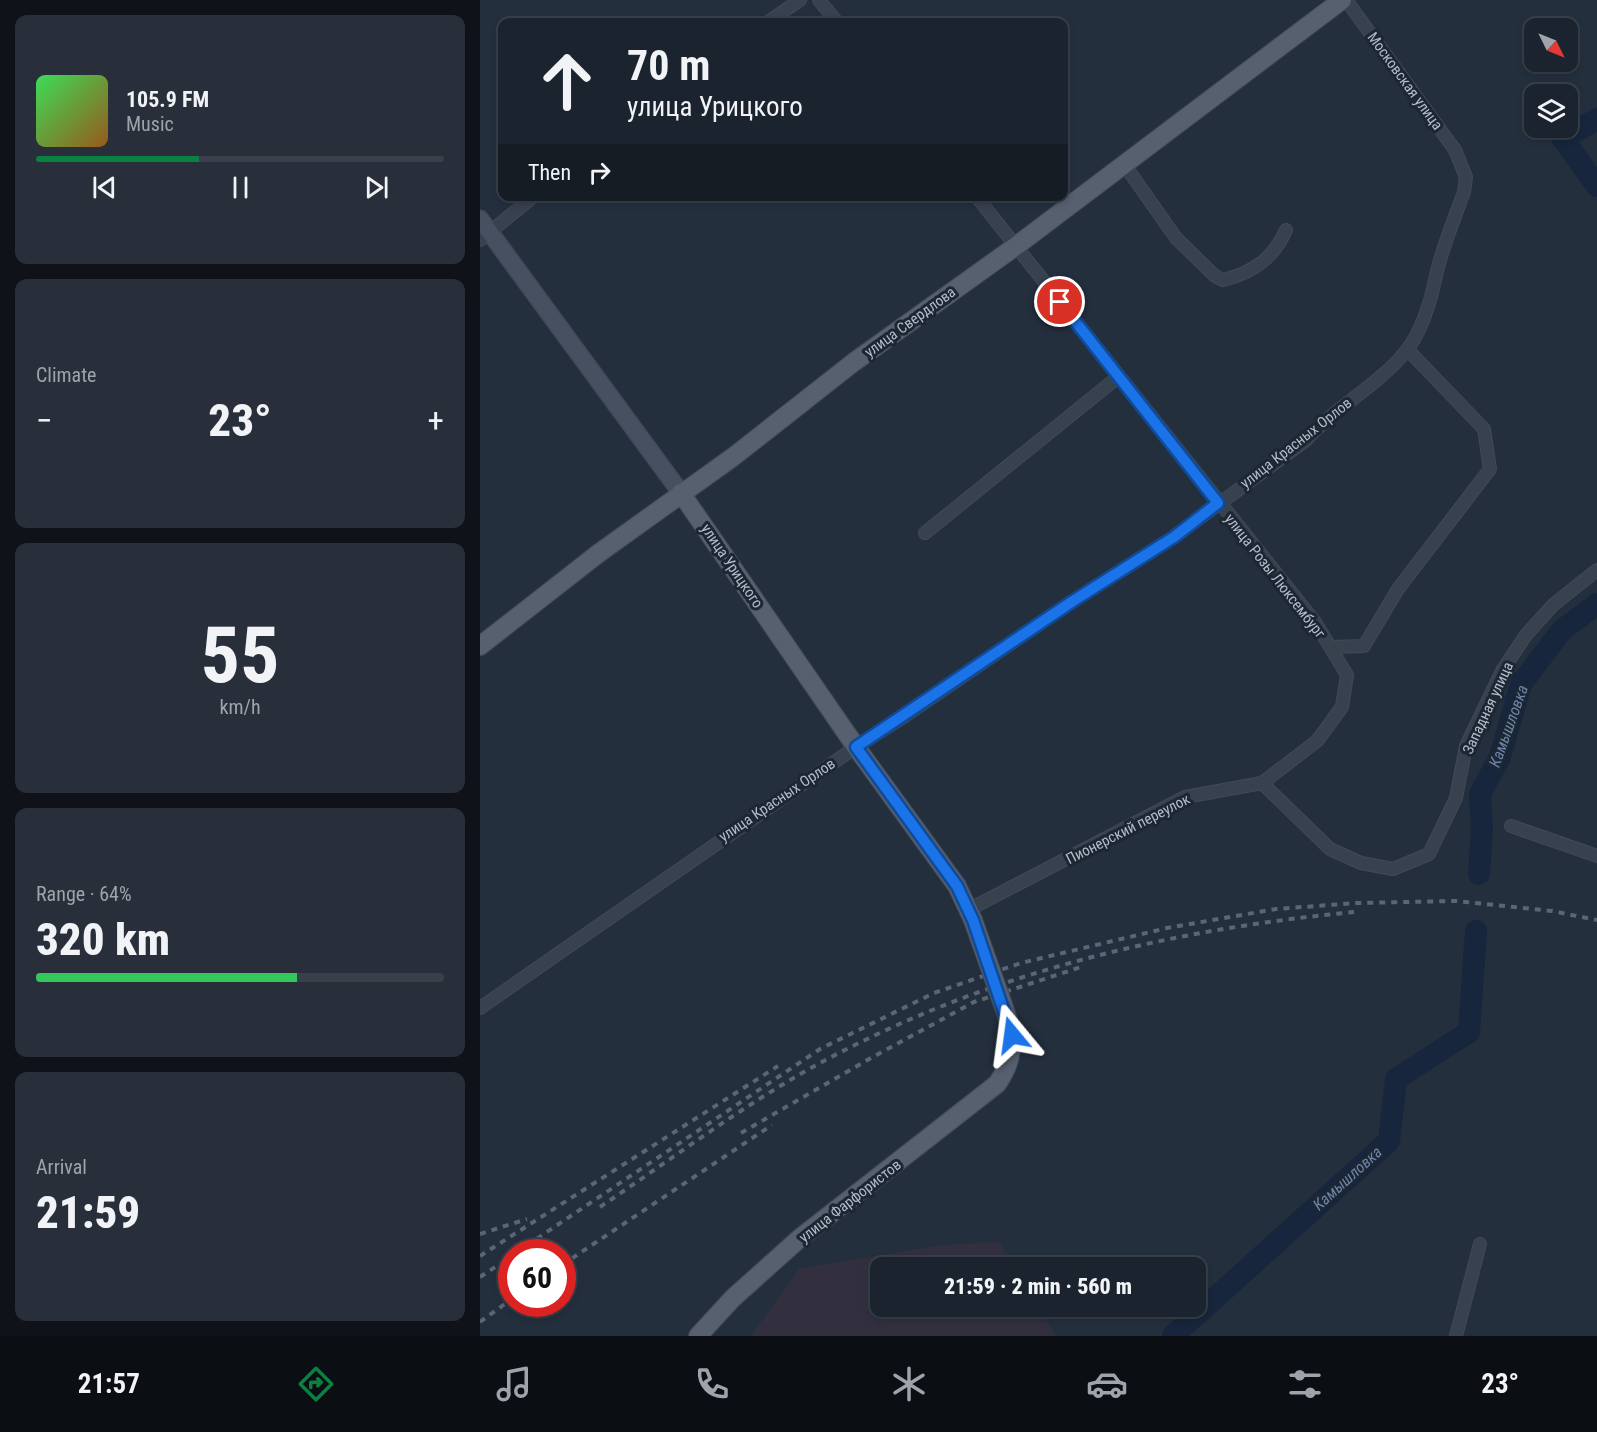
<!DOCTYPE html>
<meta charset="utf-8">
<style>
:root{--surface:#1b232e;--page:#282f3a;--text:#f1f3f6;--muted:#a0a4aa;--line:#39404a;--accent:#0b8043}
body{margin:0;font-family:"Roboto Condensed",sans-serif;background:var(--page);color:var(--text);height:100vh;display:flex;flex-direction:column;font-size:22px;white-space:nowrap}
*{box-sizing:border-box;margin:0}
p{font-size:20px;color:var(--muted)}
.icon{flex:none;width:33px;height:33px;fill:none;stroke:currentColor;stroke-width:2;stroke-linecap:round;stroke-linejoin:round}
.map{position:relative;flex:1;overflow:hidden}
.side{display:flex;flex-direction:column;gap:15px;padding:15px;background:#0f1319;width:480px}
.side>*{flex:none}
.banner{position:absolute;left:18px;top:18px;width:570px;height:183px;border-radius:12px;box-shadow:0 3px 9px #0003,0 0 0 2px var(--line);background:#1b232e;color:var(--text);overflow:hidden}
.needle{width:39px;rotate:133deg}
.tools{position:absolute;left:1044px;top:18px;display:grid;gap:12px}
.tools a{display:grid;place-items:center;width:54px;height:54px;border-radius:12px;background:var(--surface);box-shadow:0 3px 9px #0003,0 0 0 2px var(--line);font-size:30px}
.speed{position:absolute;left:18px;top:1239px;display:flex;gap:12px;font-size:30px;font-weight:700;text-align:center}
.speed>*{display:grid;place-content:center;width:78px;height:78px;border-radius:50%;background:var(--surface);box-shadow:0 3px 9px #0003,0 0 0 2px var(--line);line-height:1}
.speed .limit{border:9px solid #d22;background:#fff;color:#111}
.pin{position:absolute;display:grid;place-items:center;width:51px;height:51px;color:#fff;margin:-26px;border:3px solid #fff;border-radius:50%;box-shadow:0 2px 6px #0007}
.me{position:absolute;width:66px;margin:-33px;rotate:344deg;stroke-linejoin:round;filter:drop-shadow(0 0 4px #0008)}
.turn{display:flex;align-items:center;gap:21px;height:126px;padding:0 30px;font-size:27px}
.turn .icon{width:78px;height:78px;stroke-width:2.5}
.turn b{display:block;font-size:42px;line-height:51px}
.then{display:flex;align-items:center;height:57px;padding:0 30px;background:#0003;gap:12px;font-size:22px}
.big{font-size:45px;font-weight:800;line-height:1.1}
.side .widget{flex:1;display:flex;flex-direction:column;justify-content:center;gap:9px;min-width:0;padding:0 21px;border-radius:12px;background:var(--page)}
.side .dial{align-items:center;gap:0}
.dial b{font-size:78px;line-height:1}
.song{display:flex;align-items:center;gap:18px}
.cover{width:72px;height:72px;border-radius:9px;background:linear-gradient(135deg,hsl(130 70% 55%),hsl(30 70% 35%))}
.played{height:6px;border-radius:3px;background:linear-gradient(90deg,var(--accent) 40%,var(--line) 40%)}
.keys{display:flex;justify-content:space-around;direction:ltr}
.heat{display:flex;justify-content:space-between;align-items:center;font-size:33px;direction:ltr}
.charge{height:9px;border-radius:4px;background:linear-gradient(90deg,#34c759 64%,var(--line) 0)}
.trip{position:absolute;left:390px;top:1257px;width:336px;height:60px;border-radius:12px;background:var(--surface);box-shadow:0 3px 9px #0003,0 0 0 2px var(--line);font-weight:800;line-height:60px;text-align:center}
.tab-bar{display:flex;height:96px;justify-content:space-around;align-items:center;background:#0b0e12;color:var(--muted)}
.tab-bar .icon{width:42px;height:42px}
.tab-bar .active{color:var(--accent)}
.tab-bar b{font-size:27px;color:var(--text)}
main{display:flex;flex:1;min-height:0}
.map>svg:first-child{display:block}
.medical{fill:#32303f}
.lines{fill:none;stroke-linecap:round;stroke-linejoin:round}
.river{stroke:#17263c;stroke-width:22}
.street-casing{stroke:#414a57;stroke-width:14}
.secondary-casing{stroke:#414a57;stroke-width:19}
.primary-casing{stroke:#414a57;stroke-width:20}
.street{stroke:#38414e;stroke-width:12}
.secondary{stroke:#465061;stroke-width:16}
.primary{stroke:#56606e;stroke-width:18}
.rail{stroke:#5a6575;stroke-width:4;stroke-dasharray:6 6;stroke-linecap:butt}
.primary-bridge-casing{stroke:#414a57;stroke-width:20;stroke-linecap:butt}
.primary-bridge{stroke:#56606e;stroke-width:18}
.route-casing{stroke:#114b97;stroke-width:15}
.route{stroke:#1a73e8;stroke-width:10}
.labels{text-anchor:middle;stroke-width:6;stroke-linejoin:round;paint-order:stroke}
.street-label{font-size:15px;fill:#b4bcc9;stroke:#1d2633}
.water-label{font-size:16px;font-style:italic;fill:#6d86a8;stroke:#1d2633}
</style>
<main>
<section class="side">
<div class="widget">
<div class="song"><i class="cover"></i><div><b>105.9 FM</b><p>Music</p></div></div>
<div class="played"></div>
<div class="keys"><svg class="icon" aria-label="previous" viewBox="0 0 24 24"><path d="M18 5L8 12l10 7zM5 5v14"/></svg><svg class="icon" aria-label="pause" viewBox="0 0 24 24"><path d="M8 5v14M16 5v14"/></svg><svg class="icon" aria-label="next" viewBox="0 0 24 24"><path d="M6 5l10 7-10 7zM19 5v14"/></svg></div>
</div>
<div class="widget"><p>Climate</p>
<div class="heat"><a>−</a><b class="big">23°</b><a>+</a></div>
</div>
<div class="widget dial"><b>55</b><p>km/h</p></div>
<div class="widget"><p>Range · 64%</p><b class="big">320 km</b><div class="charge"></div></div>
<div class="widget"><p>Arrival</p><b class="big">21:59</b></div>
</section>
<div class="map">
<svg width="1117" height="1336" viewBox="0 0 1117 1336">
<rect width="100%" height="100%" fill="#242f3e"/>
<path class="medical" d="M519,1242l16,25 -135,1v38l158,1 18,29h-305l48,-67 144,-24z"/>
<g class="lines">
<path class="river" d="M1117,119l-34,20 34,47
M999,874l3,-45 -2,-35 20,-37 21,-73 41,-54 35,-26
M693,1336l216,-195 7,-62 73,-47 7,-101"/>
<defs>
<path id="street" d="M339,0l18,22
M288,22l32,-22
M644,164l52,74 39,38 8,4c30,-7 51,-22 63,-50
M0,240l54,-44
M445,533l193,-156
M850,647l34,-1 34,-57 92,-120 -6,-40 -76,-79
M782,783l68,66 31,14 32,6 36,-15 27,-56 10,-52 36,-75 24,-36 27,-30 44,-35
M1031,826l86,30
M488,910l217,-113 77,-14 55,-42 25,-34 5,-32 -32,-53 -339,-426
M0,1008l376,-261 49,-31 168,-115 101,-64 132,-97c30,-34 72,-54 100,-89 15,-18 25,-50 29,-71 6,-30 19,-60 29,-88l2,-15 -11,-27 -109,-150
M976,1336l24,-92"/>
<path id="secondary" d="M0,219l201,274"/>
<path id="primary" d="M201,493l175,254 101,139 16,34
M0,646l119,-93 134,-96 121,-95 162,-116 326,-246
M218,1336l35,-38 67,-60 197,-154c17,-24 17,-43 9,-71"/>
</defs>
<use href="#street" class="street-casing"/>
<use href="#secondary" class="secondary-casing"/>
<use href="#primary" class="primary-casing"/>
<use href="#street" class="street"/>
<use href="#secondary" class="secondary"/>
<use href="#primary" class="primary"/>
<path class="rail" d="M261,1133l130,-75 103,-56 107,-35
M120,1207c72,-48 143,-102 220,-144 167,-90 346,-133 534,-151
M0,1234l47,-15
M37,1252l303,-203 114,-56 87,-30 146,-35 109,-19 80,-6 100,-2 96,10 45,9
M0,1256l298,-190
M82,1265l210,-140
M0,1277l32,-21
M0,1322l32,-23"/>
<defs>
<path id="primary-bridge" d="M493,920l33,93"/>
</defs>
<use href="#primary-bridge" class="primary-bridge-casing"/>
<use href="#primary-bridge" class="primary-bridge"/>
</g>
<g class="lines">
<defs>
<path id="route" d="M532,1035l-39,-115 -16,-34 -101,-139 217,-146 101,-64 44,-34 -158,-201"/>
</defs>
<use href="#route" class="route-casing"/>
<use href="#route" class="route"/>
</g>
<g class="labels">
<g class="street-label">
<text transform="translate(925 81) rotate(54)" y="5">Московская улица</text>
<text transform="translate(430 322) rotate(-36)" y="5">улица Свердлова</text>
<text transform="translate(816 443) rotate(-38)" y="5">улица Красных Орлов</text>
<text transform="translate(252 566) rotate(56)" y="5">улица Урицкого</text>
<text transform="translate(795 576) rotate(52)" y="5">улица Розы Люксембург</text>
<text transform="translate(1008 708) rotate(-65)" y="5">Западная улица</text>
<text transform="translate(297 800) rotate(-34)" y="5">улица Красных Орлов</text>
<text transform="translate(648 829) rotate(-27)" y="5">Пионерский переулок</text>
<text transform="translate(370 1201) rotate(-38)" y="5">улица Фарфористов</text>
</g>
<g class="water-label">
<text transform="translate(1028 726) rotate(-70)" y="6">Камышловка</text>
<text transform="translate(867 1178) rotate(-42)" y="6">Камышловка</text>
</g>
</g>
</svg>
<div class="tools">
<a><svg class="needle" viewBox="-14 -14 28 28"><path d="M0-13l5 13h-10z" fill="#e53935"/><path d="M0 13l5-13h-10z" fill="#a0a4aa"/></svg></a>
<a><svg class="icon" aria-label="layers" viewBox="0 0 24 24"><path d="M12 4l9 5-9 5-9-5zM3 14l9 5 9-5"/></svg></a>
</div>
<div class="speed"><div class="limit">60</div></div>
<div class="pin" style="left:580px;top:302px;background:#d93025"><svg class="icon" aria-label="arrive" viewBox="0 0 24 24"><path d="M6 21V4h12l-3 4 3 4H6"/></svg></div>
<svg class="me" style="left:532px;top:1035px" viewBox="-20 -20 40 40"><path d="M0-17L14 15 0 8-14 15z" fill="#1a73e8" stroke="#fff" stroke-width="4"/></svg>
<div class="trip">21:59 · 2 min · 560 m</div>
<div class="banner">
<div class="turn"><svg class="icon" aria-label="ahead" viewBox="0 0 24 24"><path d="M12 20V5M6 11l6-6 6 6"/></svg><div><b>70 m</b>улица Урицкого</div></div>
<div class="then">Then<svg class="icon" aria-label="right" viewBox="0 0 24 24"><path d="M7 20v-9h11M14 6l5 5-5 5"/></svg></div>
</div>
</div>
</main>
<nav class="tab-bar">
<b>21:57</b>
<svg class="icon active" aria-label="directions" viewBox="0 0 24 24"><path d="M12 3l9 9-9 9-9-9zM9 14v-3h6M13 9l2 2-2 2"/></svg>
<svg class="icon" aria-label="music" viewBox="0 0 24 24"><path d="M9 18V5l10-2v13"/><circle cx="6" cy="18" r="3"/><circle cx="16" cy="16" r="3"/></svg>
<svg class="icon" aria-label="phone" viewBox="0 0 24 24"><path d="M5 4h4l2 5-3 2q2 4 5 5l2-3 5 2v4C11 20 4 13 5 4z"/></svg>
<svg class="icon" aria-label="climate" viewBox="0 0 24 24"><path d="M12 3v18M4 7l16 10M4 17L20 7"/></svg>
<svg class="icon" aria-label="car" viewBox="0 0 24 24"><path d="M5 17H2v-5l4-1 3-4h7l3 4 3 1v5h-3M9 17h6M6 11h13"/><circle cx="7" cy="17" r="2"/><circle cx="17" cy="17" r="2"/></svg>
<svg class="icon" aria-label="filters" viewBox="0 0 24 24"><path d="M4 7h16M4 17h16"/><circle cx="9" cy="7" r="2"/><circle cx="15" cy="17" r="2"/></svg>
<b>23°</b>
</nav>
